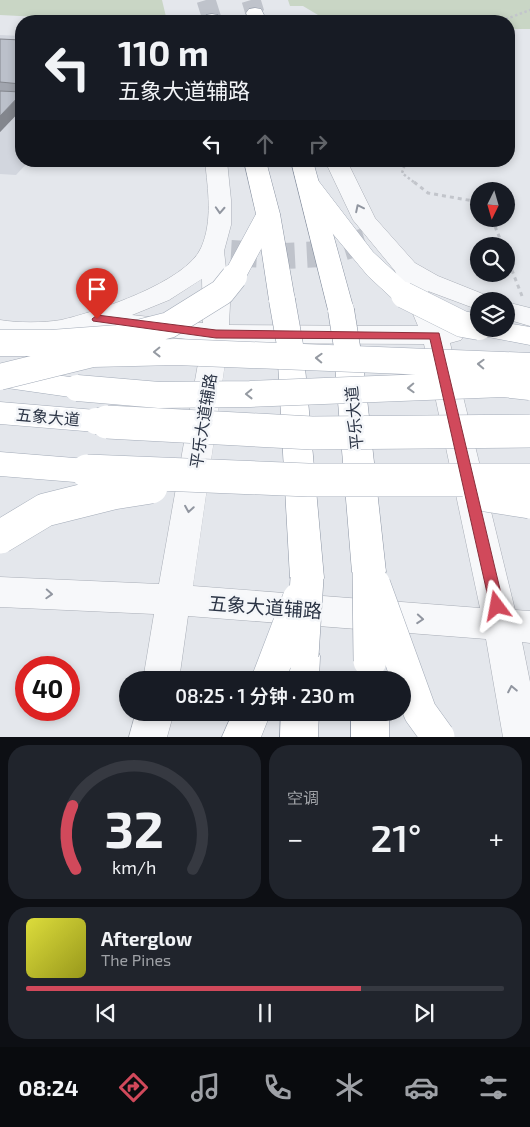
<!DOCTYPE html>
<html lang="zh">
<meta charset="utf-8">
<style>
:root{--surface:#171b24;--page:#20242c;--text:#f1f3f6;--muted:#9ea1a6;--line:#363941;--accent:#d1495b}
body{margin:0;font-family:"Exo 2","Noto Sans SC",sans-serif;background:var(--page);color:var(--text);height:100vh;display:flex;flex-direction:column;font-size:19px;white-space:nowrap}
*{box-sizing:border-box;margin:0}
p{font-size:16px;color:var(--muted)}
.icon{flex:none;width:28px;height:28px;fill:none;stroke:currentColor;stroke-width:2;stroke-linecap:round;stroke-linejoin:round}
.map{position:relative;height:737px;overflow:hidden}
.side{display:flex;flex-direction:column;gap:8px;padding:8px;background:#0d0f14;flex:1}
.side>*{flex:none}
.hud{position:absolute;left:15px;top:15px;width:500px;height:152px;border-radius:20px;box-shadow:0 2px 8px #0003;background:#171b24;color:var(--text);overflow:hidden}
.needle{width:32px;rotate:185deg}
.fabs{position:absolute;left:470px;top:182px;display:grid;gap:10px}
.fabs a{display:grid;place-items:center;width:45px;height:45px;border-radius:50%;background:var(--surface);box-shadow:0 2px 8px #0003;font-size:25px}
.speed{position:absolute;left:15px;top:656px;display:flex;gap:10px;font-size:25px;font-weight:700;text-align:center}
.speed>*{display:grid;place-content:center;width:65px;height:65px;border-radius:50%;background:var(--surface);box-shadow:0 2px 8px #0003;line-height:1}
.speed .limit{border:8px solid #d22;background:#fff;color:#111}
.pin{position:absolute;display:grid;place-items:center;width:42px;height:42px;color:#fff;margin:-51px -21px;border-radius:50% 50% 50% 0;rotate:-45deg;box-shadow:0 0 5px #0007}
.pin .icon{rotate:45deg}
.me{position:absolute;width:55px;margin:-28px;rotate:347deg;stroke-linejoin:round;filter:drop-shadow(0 0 4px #0008)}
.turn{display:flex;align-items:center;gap:18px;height:105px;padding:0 20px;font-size:22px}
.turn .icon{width:65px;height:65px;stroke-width:2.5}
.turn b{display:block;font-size:35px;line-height:42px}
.lanes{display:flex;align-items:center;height:48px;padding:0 20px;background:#0003;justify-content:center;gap:25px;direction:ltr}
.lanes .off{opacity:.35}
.big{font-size:38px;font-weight:600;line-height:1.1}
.side .card{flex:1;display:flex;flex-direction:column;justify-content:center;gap:8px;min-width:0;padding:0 18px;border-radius:20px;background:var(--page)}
.side .dial{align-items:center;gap:0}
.dial svg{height:130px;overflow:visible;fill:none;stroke:var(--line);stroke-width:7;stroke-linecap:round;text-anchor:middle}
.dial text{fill:var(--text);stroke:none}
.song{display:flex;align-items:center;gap:15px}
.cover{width:60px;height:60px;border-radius:8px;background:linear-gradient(135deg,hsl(60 70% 55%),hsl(60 70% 35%))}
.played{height:5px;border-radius:2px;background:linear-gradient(90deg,var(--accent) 70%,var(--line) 70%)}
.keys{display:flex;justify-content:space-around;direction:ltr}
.heat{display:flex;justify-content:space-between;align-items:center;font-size:28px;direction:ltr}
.side .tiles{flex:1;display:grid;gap:8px;grid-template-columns:1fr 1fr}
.card:last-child{grid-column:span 2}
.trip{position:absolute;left:119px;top:671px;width:292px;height:50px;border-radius:25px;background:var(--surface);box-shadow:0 2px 8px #0003;font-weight:600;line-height:50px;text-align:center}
.menu{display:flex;height:80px;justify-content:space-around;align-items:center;background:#090b0e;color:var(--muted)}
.menu .icon{width:35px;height:35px}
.menu .on{color:var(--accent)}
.menu b{font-size:22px;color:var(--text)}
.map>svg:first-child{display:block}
.built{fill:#d2d6de}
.green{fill:#c9d6c5}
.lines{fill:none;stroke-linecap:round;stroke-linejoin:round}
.tertiary-tunnel{stroke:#bfc3cb;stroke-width:26;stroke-dasharray:26 12;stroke-linecap:butt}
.trunk-tunnel{stroke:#bfc3cb;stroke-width:19;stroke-dasharray:19 9;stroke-linecap:butt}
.tertiary-casing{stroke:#a9aeb7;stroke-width:1}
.primary-casing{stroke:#a3abb8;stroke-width:1}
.trunk-casing{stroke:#8b94a3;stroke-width:1}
.path-far1{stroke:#c2c5cb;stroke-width:2.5;stroke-dasharray:2.5 2.5;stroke-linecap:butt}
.path{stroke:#c2c5cb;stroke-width:3;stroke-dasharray:4 4;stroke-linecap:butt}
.tertiary{fill:#f7f8fa;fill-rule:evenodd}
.primary{fill:#fff;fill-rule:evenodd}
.trunk{fill:#fff;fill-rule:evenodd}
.primary-bridge-far1-casing{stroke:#a3abb8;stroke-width:27;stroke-linecap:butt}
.primary-bridge-casing{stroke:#a3abb8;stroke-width:34;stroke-linecap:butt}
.trunk-bridge-far1-casing{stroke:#8b94a3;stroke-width:27;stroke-linecap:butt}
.trunk-bridge-casing{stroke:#8b94a3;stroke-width:34;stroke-linecap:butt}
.primary-bridge-far1{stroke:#fff;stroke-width:26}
.primary-bridge{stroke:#fff;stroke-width:33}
.trunk-bridge-far1{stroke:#fff;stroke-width:26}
.trunk-bridge{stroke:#fff;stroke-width:33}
.wall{fill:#a1a5ae}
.shaded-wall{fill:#83868d}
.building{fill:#bbc0ca;stroke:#83868d}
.oneway{stroke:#9196a0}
.oneway2{stroke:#959aa2}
.route{fill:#d1495b;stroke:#882f3b}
.labels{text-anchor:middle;stroke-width:5;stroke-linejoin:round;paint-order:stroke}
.street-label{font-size:16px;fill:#2b3445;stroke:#f4f6f9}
.near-street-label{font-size:19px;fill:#2b3445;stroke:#f4f6f9}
</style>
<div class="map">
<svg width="530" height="737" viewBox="0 0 530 737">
<rect width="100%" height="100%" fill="#e4e7ec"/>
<path class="built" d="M0,35l21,1v125h8l-13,14 -16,-1z"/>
<path class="green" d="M0,0h162l5,21h-49l-118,-6z
M288,0h242v29h-21v-8h-181l-25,-15h-13z"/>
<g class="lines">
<path class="tertiary-tunnel" d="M231,253l53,3 38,-2 43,-13"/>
<path class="trunk-tunnel" d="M206,0l6,19
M251,0l4,13"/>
<defs>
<path id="tertiary" d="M205,161h22l4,39v25l-7,26 6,53 -1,21 189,1 -23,-55 -42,-51 -28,-59h22l28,57 40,45 23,13 50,20 3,5h-12v9l-51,-19 16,34 17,3 4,6 -4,6 -11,3 65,267 15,1v32l-8,-1 8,40v55h-27l-17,-98 -298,-23 -9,64h-36l11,-66 -154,-7v-30l159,7 43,-243 -105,-13 -38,10 -45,2 -14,-2v-18c19,3 42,3 61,0 35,-8 125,-38 140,-72 12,-27 7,-58 4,-87zM202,279l1,44 -71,-8 37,-15zM228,343l196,1 56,264 -287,-22z
M506,302l24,6v18l-24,-7z
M136,712h38l-7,25h-38z"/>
<path id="primary" d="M309,177l8,2 56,73 40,37 4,6 -4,6 -9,2 -9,-2 -27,-25 -35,-42 -35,-50 3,-5z
M268,207l8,2 4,5 -34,63 -3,6 -9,2 -9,-2 -3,-6 34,-63 4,-5z
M479,322v7h27v-6l24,4v18l-52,-10 -4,-6z
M0,367l77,11 10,3 4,7 -4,7 -10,3 -77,-11z
M0,402l96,8 10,3 5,8 -5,8 -10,3 -96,-8z
M0,452l87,7 11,4 4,8 -4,8 -11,4 -87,-7z
M233,712h38l-10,25h-39z"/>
<path id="trunk" d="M255,8l6,1 6,12h-18l-3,-8 3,-4z
M212,14l6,1 4,6h-18l-1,-2 3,-4z
M244,161h22l14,53 15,86 -4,6 -9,2 -9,-2 -4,-6 -13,-86z
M291,161h22l41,149 -4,6 -9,3 -9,-3 -4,-6z
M290,336l9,2 4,7 21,233 -5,10 -12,4 -12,-4 -5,-10 -13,-233 4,-7z
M348,344l10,2 4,7 24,219 -5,10 -12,4 -12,-4 -5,-10 -18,-219 4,-7z
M302,640l13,4 5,12 -1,24h-36l1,-24 5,-12z
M281,712h38l-1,25h-38z
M351,712h38v25h-38z"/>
</defs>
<use href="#tertiary" class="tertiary-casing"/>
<use href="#primary" class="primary-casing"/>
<use href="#trunk" class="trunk-casing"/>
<path class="path-far1" d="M501,21l29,-11
M406,161l-4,12 13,10"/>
<path class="path" d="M414,182l14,11 51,9
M492,219l11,27
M506,255l16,41"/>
<use href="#tertiary" class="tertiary"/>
<use href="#primary" class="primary"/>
<use href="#trunk" class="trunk"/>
<defs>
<path id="primary-bridge-far1" d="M404,295l58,29 17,3
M0,343h51l67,-5 51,-13 53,-33 12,-15
M0,377l93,-23 83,-2 354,14
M77,388l82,7 91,-1 253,-10 27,3
M96,421l34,2"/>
<path id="primary-bridge" d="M107,422l205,11 218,-2
M87,471l221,9h222
M479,494l51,8
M0,537l45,-27 68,-17 38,-6
M374,585l46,127 18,25
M268,680l31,-81"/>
<path id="trunk-bridge-far1" d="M282,300l8,45
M341,310l7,43"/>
<path id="trunk-bridge" d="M369,572l1,89
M302,656l5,-78"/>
</defs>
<use href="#primary-bridge-far1" class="primary-bridge-far1-casing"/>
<use href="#primary-bridge" class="primary-bridge-casing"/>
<use href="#trunk-bridge-far1" class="trunk-bridge-far1-casing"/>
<use href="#trunk-bridge" class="trunk-bridge-casing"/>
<use href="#primary-bridge-far1" class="primary-bridge-far1"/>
<use href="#primary-bridge" class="primary-bridge"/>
<use href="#trunk-bridge-far1" class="trunk-bridge-far1"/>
<use href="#trunk-bridge" class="trunk-bridge"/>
</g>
<path class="wall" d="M0,39l21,1v70l-21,22z"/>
<path class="shaded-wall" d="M21,94v16l-21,22v-16z"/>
<path class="building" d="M0,39l21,1v44l-21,-2z
M0,91l21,1v2l-21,22z"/>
<defs><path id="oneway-chevron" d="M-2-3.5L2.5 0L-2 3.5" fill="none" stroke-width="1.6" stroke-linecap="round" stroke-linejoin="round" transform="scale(1.25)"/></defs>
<g class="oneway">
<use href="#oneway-chevron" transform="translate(359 208) rotate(-116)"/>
<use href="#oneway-chevron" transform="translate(220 210) rotate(93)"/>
<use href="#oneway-chevron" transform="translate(189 509) rotate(99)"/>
<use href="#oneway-chevron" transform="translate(49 594) rotate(3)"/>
<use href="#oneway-chevron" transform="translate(420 619) rotate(4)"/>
<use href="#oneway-chevron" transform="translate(512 689) rotate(-101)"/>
</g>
<g class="oneway2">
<use href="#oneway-chevron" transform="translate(157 352) rotate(179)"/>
<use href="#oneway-chevron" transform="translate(319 358) rotate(-178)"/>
<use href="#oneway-chevron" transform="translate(481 364) rotate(-178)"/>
<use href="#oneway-chevron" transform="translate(411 388) rotate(178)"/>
<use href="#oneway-chevron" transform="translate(249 394) rotate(179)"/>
</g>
<path class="route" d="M97,315l119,15 223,3 65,273 -2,5 -5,2 -5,-2 -2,-5 -60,-267 -214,-1 -123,-17 -1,-2z"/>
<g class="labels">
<g class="street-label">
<text transform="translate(48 417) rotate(5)" y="6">五象大道</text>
<text transform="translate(354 418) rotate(-95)" y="6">平乐大道</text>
<text transform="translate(203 421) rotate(-81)" y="6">平乐大道辅路</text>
</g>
<g class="near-street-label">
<text transform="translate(265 607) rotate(4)" y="7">五象大道辅路</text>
</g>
</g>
</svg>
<div class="fabs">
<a><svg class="needle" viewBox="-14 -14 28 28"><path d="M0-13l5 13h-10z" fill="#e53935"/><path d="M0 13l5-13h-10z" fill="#9ea1a6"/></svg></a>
<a><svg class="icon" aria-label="search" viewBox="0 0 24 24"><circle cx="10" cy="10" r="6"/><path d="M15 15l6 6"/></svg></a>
<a><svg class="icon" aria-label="layers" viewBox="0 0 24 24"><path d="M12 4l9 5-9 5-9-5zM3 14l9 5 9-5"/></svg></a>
</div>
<div class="speed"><div class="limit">40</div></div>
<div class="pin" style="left:97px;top:319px;background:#d93025"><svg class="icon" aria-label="arrive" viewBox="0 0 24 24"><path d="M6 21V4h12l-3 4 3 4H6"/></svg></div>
<svg class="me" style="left:497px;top:606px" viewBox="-20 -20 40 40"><path d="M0-17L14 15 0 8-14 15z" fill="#d1495b" stroke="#fff" stroke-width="4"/></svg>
<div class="trip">08:25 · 1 分钟 · 230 m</div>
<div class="hud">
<div class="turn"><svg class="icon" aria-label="left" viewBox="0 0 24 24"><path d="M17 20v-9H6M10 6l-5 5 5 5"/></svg><div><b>110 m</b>五象大道辅路</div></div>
<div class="lanes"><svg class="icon" aria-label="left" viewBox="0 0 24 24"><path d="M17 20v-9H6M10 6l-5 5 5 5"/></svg><svg class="icon off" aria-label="ahead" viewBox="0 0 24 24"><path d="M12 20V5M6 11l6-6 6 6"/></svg><svg class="icon off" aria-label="right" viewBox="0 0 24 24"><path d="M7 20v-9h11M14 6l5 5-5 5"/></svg></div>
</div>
</div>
<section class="side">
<div class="tiles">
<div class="card dial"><svg viewBox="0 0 100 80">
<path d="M14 69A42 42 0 1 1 86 69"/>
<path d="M14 69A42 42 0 0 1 12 30" stroke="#d1495b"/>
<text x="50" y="56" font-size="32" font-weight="700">32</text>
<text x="50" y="72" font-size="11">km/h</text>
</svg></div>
<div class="card"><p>空调</p>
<div class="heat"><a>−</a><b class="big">21°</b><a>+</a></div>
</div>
<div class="card">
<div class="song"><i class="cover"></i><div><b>Afterglow</b><p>The Pines</p></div></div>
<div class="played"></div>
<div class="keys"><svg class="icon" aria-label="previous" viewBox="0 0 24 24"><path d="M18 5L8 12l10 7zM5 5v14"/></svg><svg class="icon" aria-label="pause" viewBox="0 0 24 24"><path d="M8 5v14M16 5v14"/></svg><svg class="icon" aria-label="next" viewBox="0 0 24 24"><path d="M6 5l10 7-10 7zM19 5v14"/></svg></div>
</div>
</div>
</section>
<nav class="menu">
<b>08:24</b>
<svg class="icon on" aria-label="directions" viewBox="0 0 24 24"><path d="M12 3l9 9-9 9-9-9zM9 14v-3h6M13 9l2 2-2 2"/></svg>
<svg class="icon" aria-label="music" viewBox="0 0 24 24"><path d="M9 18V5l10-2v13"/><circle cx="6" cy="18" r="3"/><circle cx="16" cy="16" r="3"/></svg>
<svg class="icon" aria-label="phone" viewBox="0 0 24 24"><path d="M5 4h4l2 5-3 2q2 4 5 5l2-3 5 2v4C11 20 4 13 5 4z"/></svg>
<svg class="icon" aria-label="climate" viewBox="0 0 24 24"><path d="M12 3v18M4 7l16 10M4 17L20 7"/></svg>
<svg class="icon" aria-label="car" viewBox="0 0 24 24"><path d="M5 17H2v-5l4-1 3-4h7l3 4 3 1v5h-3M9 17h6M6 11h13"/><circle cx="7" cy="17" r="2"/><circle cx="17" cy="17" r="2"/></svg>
<svg class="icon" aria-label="filters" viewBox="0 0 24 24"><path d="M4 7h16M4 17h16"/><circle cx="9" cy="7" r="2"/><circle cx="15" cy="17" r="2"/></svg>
</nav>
